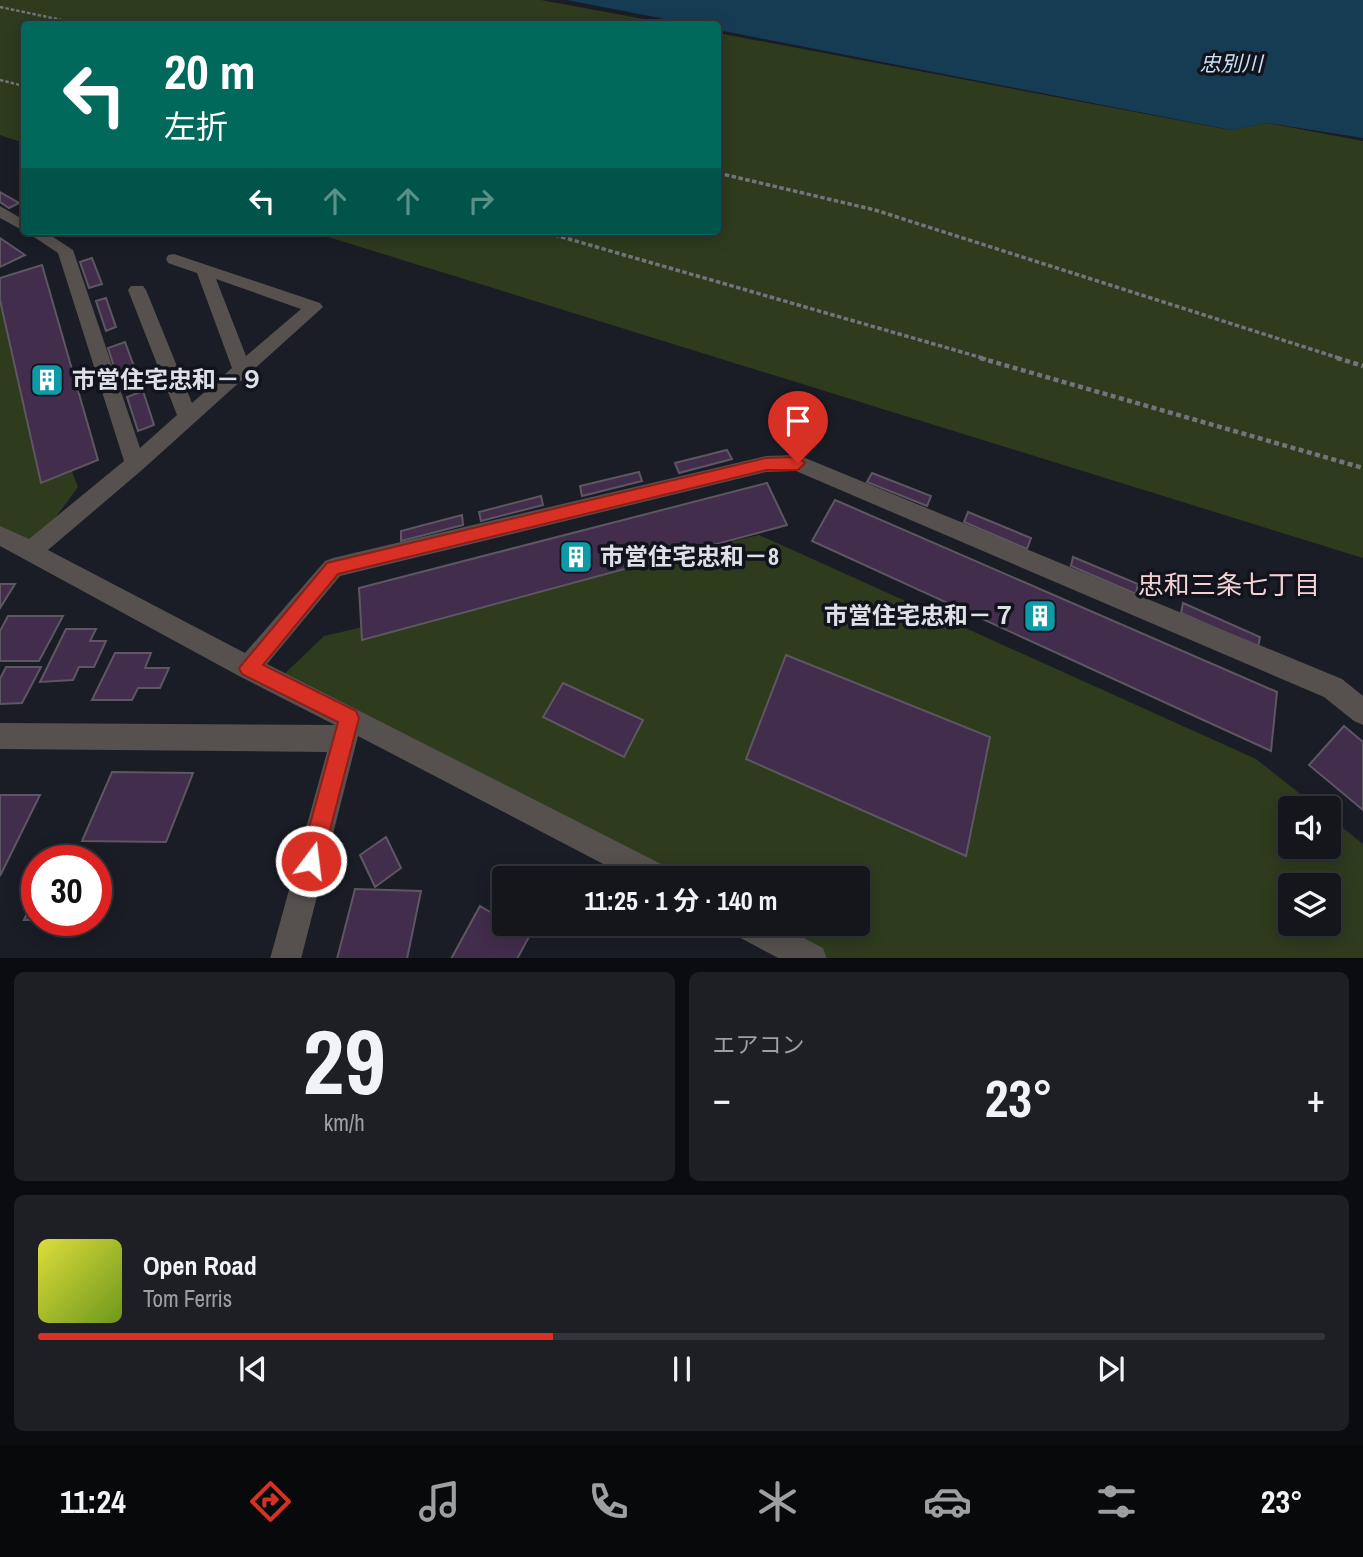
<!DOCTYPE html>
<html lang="ja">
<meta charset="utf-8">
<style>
:root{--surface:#14161c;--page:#1d1f25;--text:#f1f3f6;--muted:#9d9fa3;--line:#33353b;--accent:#d93025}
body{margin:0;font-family:"Archivo Narrow","Noto Sans JP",sans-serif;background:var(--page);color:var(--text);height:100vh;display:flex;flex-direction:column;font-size:26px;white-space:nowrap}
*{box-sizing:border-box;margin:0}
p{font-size:23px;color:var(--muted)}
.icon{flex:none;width:38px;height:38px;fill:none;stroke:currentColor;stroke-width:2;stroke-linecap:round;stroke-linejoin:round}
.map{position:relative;height:958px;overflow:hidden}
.panel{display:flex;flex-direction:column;gap:14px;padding:14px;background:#0b0c0f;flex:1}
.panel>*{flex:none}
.hud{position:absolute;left:21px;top:21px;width:700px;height:214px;border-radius:7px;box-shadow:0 4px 18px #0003,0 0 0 2px var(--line);background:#00695c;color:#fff;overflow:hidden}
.controls{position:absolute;left:1278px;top:796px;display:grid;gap:14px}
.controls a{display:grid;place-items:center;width:63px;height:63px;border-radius:7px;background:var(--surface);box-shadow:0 4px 18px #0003,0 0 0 2px var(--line);font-size:35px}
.speed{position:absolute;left:21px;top:845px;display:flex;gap:14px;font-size:35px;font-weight:700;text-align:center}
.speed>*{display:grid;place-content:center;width:91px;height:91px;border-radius:50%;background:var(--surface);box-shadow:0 4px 18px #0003,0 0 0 2px var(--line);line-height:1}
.speed .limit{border:10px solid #d22;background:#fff;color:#111}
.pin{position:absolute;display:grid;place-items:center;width:60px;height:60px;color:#fff;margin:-72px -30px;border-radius:50% 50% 50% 0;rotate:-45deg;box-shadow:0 0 7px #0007}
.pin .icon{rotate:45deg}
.me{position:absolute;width:77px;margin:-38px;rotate:15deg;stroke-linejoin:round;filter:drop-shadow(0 0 5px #0008)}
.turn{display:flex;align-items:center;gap:24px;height:147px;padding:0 28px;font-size:32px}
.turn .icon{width:91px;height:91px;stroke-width:2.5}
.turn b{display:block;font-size:49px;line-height:60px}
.lanes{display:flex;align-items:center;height:66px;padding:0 28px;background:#0003;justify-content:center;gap:35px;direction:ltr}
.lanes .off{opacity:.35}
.big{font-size:52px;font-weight:700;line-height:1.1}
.panel .tile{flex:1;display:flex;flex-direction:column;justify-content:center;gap:10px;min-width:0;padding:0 24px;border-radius:10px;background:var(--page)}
.panel .dial{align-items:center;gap:0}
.dial b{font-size:91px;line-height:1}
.song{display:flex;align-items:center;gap:21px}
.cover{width:84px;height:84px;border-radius:10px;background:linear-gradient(135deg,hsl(60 70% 55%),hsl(80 70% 35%))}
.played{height:7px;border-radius:4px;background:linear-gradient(90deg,var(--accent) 40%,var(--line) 40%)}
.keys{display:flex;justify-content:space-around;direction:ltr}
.heat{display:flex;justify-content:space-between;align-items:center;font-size:38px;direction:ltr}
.panel .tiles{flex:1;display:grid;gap:14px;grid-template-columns:1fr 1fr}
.tile:last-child{grid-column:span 2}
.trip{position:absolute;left:492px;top:866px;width:378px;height:70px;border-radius:7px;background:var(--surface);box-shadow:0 4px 18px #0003,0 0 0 2px var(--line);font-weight:700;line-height:70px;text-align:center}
.tabs{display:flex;height:112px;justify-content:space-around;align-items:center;background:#08090b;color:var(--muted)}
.tabs .icon{width:49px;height:49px}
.tabs .current{color:var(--accent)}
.tabs b{font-size:32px;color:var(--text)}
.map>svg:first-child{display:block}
.green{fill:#2e3b1d;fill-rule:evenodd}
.water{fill:#163c54}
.building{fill:#422d4c;stroke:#5d5761;stroke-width:2}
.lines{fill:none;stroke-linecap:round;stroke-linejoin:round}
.path-far2{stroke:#73757d;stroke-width:2.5;stroke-dasharray:3.5 2;stroke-linecap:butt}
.path-far1{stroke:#73757d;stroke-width:3.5;stroke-dasharray:4.5 2.5;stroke-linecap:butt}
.path{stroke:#73757d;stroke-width:4.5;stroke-dasharray:5 3.5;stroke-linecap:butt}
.minor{fill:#56514e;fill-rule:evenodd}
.route{fill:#d93025;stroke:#8d1f18;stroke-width:2}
.labels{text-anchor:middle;stroke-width:7;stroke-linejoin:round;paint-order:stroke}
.far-water-label{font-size:21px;font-style:italic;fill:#cae2f4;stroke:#11141d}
.poi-label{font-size:24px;font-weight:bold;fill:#dee0e6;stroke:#11141d;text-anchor:start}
.neighbourhood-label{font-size:26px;fill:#f5d1d1;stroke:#11141d}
</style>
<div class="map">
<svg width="1363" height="959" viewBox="0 0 1363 959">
<rect width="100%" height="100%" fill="#1a1d26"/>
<path class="green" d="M0,0h541l130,24h-647v119l-24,-8z
M718,33l512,97 38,-7 95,18v417l-1054,-327h409z
M0,288l78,199 -47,64 -31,-16z
M759,535l497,224 62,49h-28v39h38v-31l35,28v114h-551l-66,-34h112v-46h-199l-383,-196 48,-46zM1290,886h38v38h-38z"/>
<path class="water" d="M567,0h796v138l-95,-15 -37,7 -513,-100v-6h-27z"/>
<path class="building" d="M0,192l19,11 -10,5 -9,-6z
M0,238l25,17 -25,12z
M92,258l10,26 -13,4 -9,-26z
M42,265l56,195 -57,23 -41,-183v-22z
M106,298l10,29 -10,4 -10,-30z
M125,342l11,30 -18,7 -10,-31z
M143,391l11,34 -16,6 -11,-34z
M727,450l5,9 -53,14 -4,-10z
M639,472l3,9 -60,15 -2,-10z
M872,473l59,23 -4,10 -60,-24z
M767,483l20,42 -425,115 -3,-52z
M541,496l2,9 -62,16 -2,-9z
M835,500l442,192 -6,59 -459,-210z
M968,512l63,26 -4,11 -63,-27z
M462,515l1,10 -62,16v-10z
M1073,557l65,27 -2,10 -65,-28z
M0,584h15l-15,24z
M1183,603l77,34 -2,10 -77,-34z
M8,616h55l-24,45h-39v-30z
M66,629h30l-6,12h16l-12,26h-15l-6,13 -33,2z
M115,653h36l-6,15h24l-9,20h-22l-6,12h-40z
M786,655l204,82 -24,119 -220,-97z
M6,667h35l-19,36 -22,1v-25z
M563,683l80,37 -19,37 -81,-40z
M1344,726l19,16v68l-54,-45z
M112,772l81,1 -27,69 -84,-1z
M0,795h40l-40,81z
M386,837l15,31 -26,19 -15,-32z
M355,889l66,2 -14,68h-70z
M37,892v28h-13z
M480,906l24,14v4h7l19,11 -13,24h-66z"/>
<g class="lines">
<path class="path-far2" d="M0,7l81,17
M0,80l24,6"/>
<path class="path-far1" d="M718,173l157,37 467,149
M541,231l445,128"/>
<path class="path" d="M980,358l383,110
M1337,358l26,8"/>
<path class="minor" d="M0,206l24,14v11l-24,-13z
M25,231h19l29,19 67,198 37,-33 -49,-125 3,-4h12l3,4 46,113 40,-35 -35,-95 -29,-10 -2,-4 2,-4 6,-1 146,49 3,4 -181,163 -94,80 197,103 80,-92 8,-3 433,-102 32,-1 544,224 21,17v29l-9,-4 -30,-24 -528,-226 -30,1 -426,104 -73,88 402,204 4,10h-43l-272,-142 -57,223h-31l57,-207 -327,-3v-26l335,2 -96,-49 -239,-130v-20l29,13 95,-78 -66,-208zM216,279l85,30 -55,47z
M731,924h46l46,24 4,11h-47l-45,-24z"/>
</g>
<path class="route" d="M798,457l7,6 -7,7h-32l-428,104 -75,91 93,46 3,7 -37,143 -3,8 -8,3 -8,-3 -3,-8 38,-139 -96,-48 -3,-6 88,-105 439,-105z"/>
<defs>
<symbol id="building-square" viewBox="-11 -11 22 22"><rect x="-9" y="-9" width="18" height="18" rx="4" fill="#0f9aa8" stroke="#11141d"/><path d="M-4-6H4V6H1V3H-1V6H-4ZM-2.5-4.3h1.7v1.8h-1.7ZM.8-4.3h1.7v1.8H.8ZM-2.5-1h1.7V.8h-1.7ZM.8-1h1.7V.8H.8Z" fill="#fff"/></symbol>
</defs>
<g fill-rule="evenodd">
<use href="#building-square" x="28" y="361" width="38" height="38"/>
<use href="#building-square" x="557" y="538" width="38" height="38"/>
<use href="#building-square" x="1021" y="597" width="38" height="38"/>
</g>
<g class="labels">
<g class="far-water-label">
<text x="1231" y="71">忠別川</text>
</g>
<g class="poi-label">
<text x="72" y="388">市営住宅忠和－９</text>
<text x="600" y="565">市営住宅忠和－8</text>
<text x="1016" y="624" text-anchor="end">市営住宅忠和－７</text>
</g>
<g class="neighbourhood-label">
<text x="1229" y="594">忠和三条七丁目</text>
</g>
</g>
</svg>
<div class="controls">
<a><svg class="icon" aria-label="sound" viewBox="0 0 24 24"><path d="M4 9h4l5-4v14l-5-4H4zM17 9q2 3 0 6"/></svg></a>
<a><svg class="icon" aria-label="layers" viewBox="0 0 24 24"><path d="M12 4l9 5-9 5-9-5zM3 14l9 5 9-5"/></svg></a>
</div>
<div class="speed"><div class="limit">30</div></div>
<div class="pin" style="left:798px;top:463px;background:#d93025"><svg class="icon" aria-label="arrive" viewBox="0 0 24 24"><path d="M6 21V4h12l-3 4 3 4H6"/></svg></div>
<svg class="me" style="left:311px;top:861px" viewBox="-20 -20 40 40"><circle r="17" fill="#d93025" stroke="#fff" stroke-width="3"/><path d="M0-11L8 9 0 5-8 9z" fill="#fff"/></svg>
<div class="trip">11:25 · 1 分 · 140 m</div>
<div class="hud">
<div class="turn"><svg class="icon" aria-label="left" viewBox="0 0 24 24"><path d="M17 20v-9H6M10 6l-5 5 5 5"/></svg><div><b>20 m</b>左折</div></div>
<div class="lanes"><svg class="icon" aria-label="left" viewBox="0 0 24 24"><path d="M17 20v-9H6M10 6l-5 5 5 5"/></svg><svg class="icon off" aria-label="ahead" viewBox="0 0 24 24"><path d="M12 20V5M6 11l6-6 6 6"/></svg><svg class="icon off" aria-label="ahead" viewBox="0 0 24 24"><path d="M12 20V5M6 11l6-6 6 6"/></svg><svg class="icon off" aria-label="right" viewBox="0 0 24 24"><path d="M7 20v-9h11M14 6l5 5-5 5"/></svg></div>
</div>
</div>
<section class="panel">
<div class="tiles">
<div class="tile dial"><b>29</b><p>km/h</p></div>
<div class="tile"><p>エアコン</p>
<div class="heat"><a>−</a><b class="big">23°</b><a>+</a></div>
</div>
<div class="tile">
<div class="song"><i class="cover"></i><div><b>Open Road</b><p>Tom Ferris</p></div></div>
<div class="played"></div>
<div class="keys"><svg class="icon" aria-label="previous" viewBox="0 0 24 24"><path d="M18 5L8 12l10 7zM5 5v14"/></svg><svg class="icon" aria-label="pause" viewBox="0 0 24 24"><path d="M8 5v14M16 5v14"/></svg><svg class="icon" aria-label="next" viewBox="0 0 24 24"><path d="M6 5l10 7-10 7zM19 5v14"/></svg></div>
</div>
</div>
</section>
<nav class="tabs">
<b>11:24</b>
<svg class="icon current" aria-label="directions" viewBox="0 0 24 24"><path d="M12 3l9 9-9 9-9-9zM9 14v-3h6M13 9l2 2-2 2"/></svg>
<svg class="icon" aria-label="music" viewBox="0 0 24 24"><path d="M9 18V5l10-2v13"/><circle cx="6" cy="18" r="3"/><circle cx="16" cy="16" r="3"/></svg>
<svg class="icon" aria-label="phone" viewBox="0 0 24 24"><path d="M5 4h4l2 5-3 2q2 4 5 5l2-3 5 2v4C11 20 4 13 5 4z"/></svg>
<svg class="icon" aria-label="climate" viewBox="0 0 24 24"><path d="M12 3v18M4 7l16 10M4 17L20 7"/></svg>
<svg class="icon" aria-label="car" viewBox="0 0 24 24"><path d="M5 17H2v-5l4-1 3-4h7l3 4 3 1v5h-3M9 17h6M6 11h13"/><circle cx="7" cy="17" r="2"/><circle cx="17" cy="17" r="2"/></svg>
<svg class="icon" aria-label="filters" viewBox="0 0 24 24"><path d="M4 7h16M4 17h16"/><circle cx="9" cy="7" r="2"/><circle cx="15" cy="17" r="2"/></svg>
<b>23°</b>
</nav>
